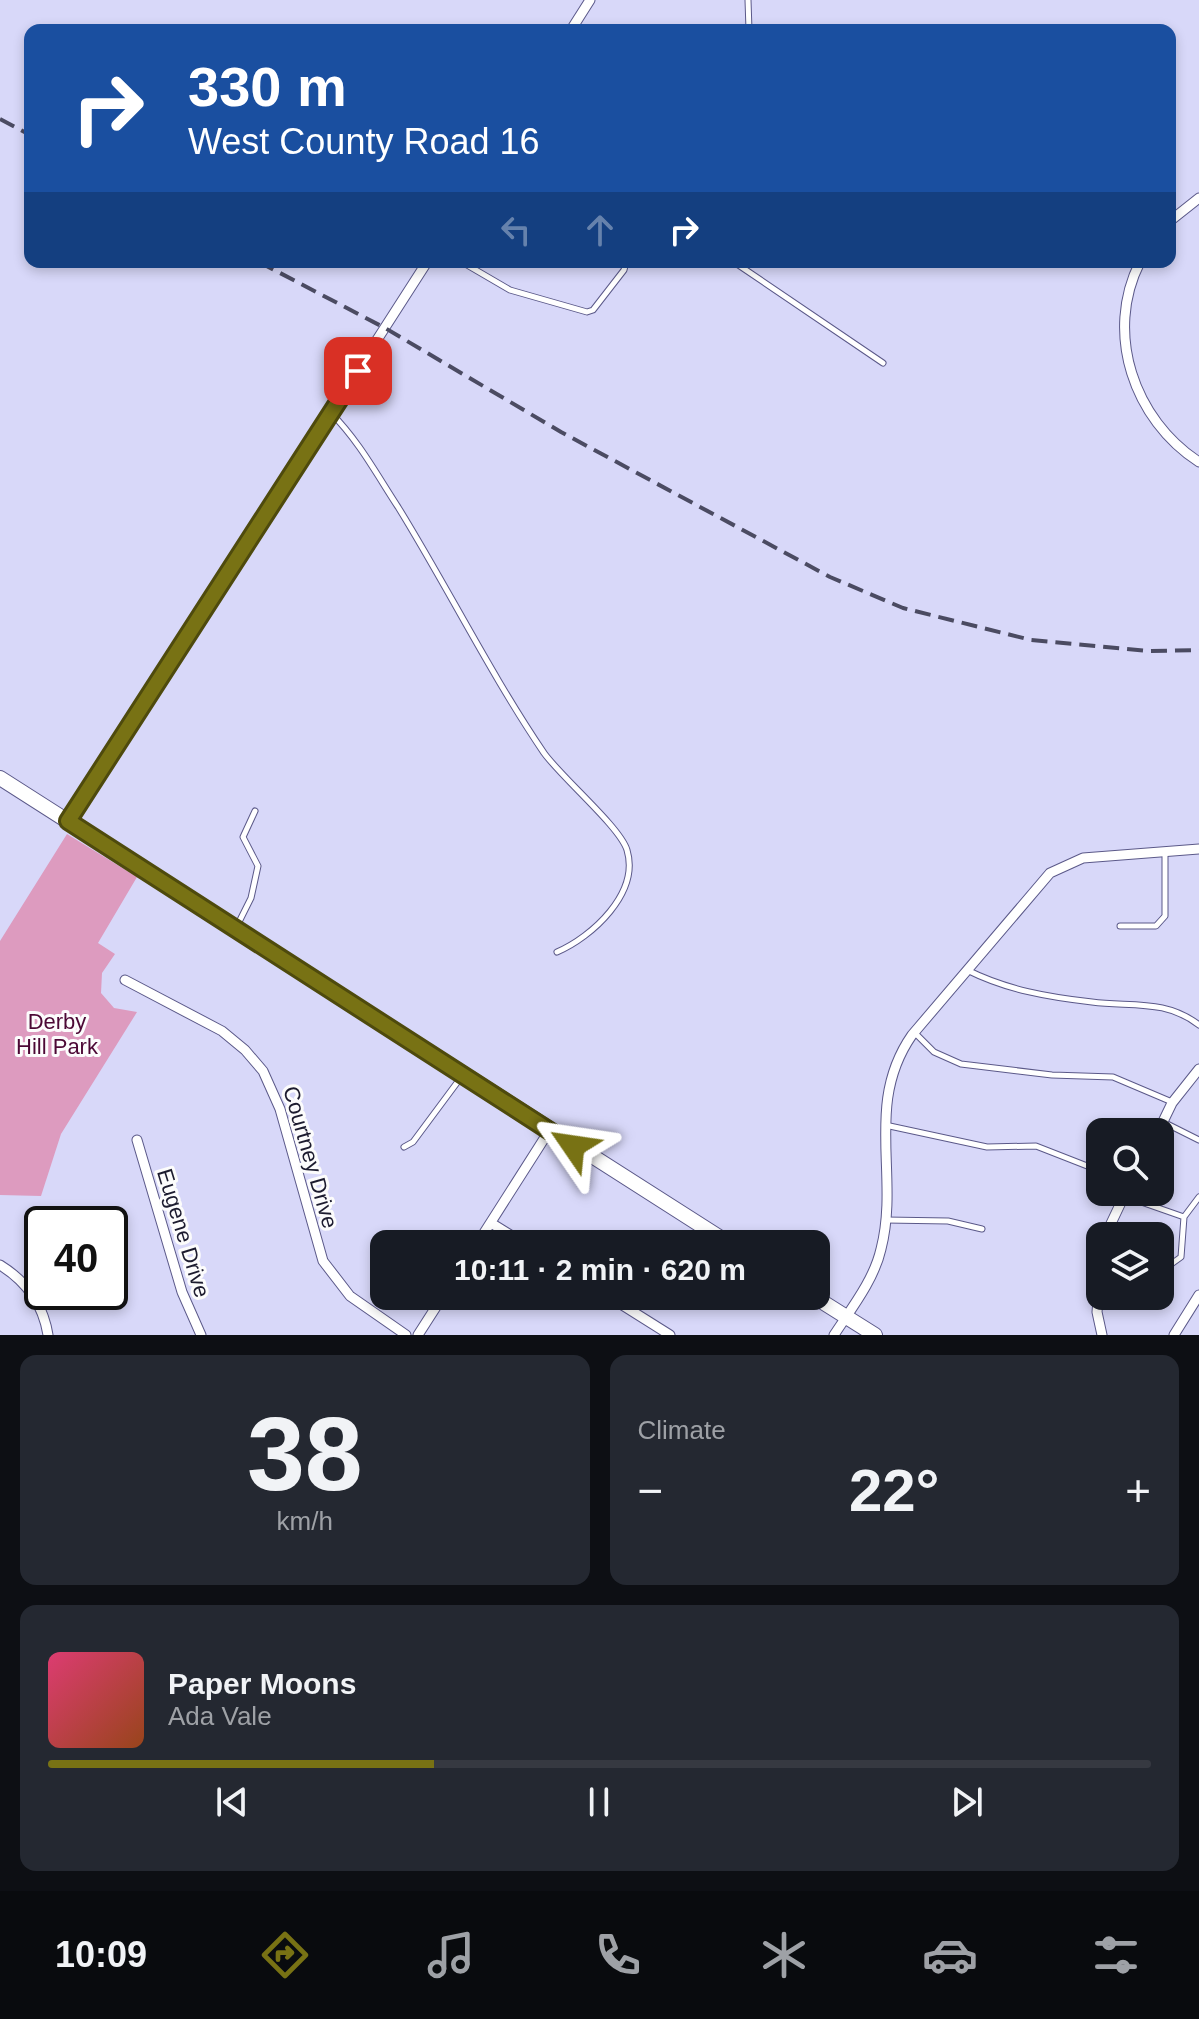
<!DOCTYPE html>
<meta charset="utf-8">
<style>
:root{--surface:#171b24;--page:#242831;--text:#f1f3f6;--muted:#9ea1a6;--line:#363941;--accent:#787214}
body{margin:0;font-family:Arial,sans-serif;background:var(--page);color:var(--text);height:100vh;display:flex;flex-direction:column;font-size:30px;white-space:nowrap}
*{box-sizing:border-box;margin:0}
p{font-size:26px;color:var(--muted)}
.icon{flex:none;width:44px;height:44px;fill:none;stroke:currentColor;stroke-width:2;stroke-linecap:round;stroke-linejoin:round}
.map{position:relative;height:1335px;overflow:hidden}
.drawer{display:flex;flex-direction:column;gap:20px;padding:20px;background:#0d0f14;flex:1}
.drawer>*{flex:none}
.hud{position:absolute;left:24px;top:24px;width:1152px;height:244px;border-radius:16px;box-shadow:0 4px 12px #0003;background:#1a4fa0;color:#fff;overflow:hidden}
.tools{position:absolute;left:1086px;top:1118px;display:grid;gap:16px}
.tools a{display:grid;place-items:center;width:88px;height:88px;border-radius:16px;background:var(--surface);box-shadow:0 4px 12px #0003;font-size:40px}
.speed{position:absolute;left:24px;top:1206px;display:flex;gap:16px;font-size:40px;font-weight:700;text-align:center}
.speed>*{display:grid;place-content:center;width:104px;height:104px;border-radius:50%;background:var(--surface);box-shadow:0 4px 12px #0003;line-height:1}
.speed .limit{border:4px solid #111;border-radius:12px;background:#fff;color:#111}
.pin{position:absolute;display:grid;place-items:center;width:68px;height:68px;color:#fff;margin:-34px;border-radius:16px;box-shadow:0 4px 12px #0006}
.me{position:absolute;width:88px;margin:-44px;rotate:302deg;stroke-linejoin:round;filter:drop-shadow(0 0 6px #0008)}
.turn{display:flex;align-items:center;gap:28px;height:168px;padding:0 32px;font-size:36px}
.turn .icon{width:104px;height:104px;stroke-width:2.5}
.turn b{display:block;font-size:56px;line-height:68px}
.lanes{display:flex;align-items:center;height:76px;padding:0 32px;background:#0003;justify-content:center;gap:40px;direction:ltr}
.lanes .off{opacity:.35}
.big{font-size:60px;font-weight:600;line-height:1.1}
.drawer .widget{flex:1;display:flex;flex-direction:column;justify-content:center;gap:12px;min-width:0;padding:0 28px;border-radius:16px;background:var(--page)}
.drawer .dial{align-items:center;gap:0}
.dial b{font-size:104px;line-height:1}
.song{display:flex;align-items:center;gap:24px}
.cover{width:96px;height:96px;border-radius:12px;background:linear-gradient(135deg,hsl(340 70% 55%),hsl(20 70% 35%))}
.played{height:8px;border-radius:4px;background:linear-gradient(90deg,var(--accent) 35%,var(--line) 35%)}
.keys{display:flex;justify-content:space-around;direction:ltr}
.heat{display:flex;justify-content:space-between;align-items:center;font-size:44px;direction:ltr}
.drawer .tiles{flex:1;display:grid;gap:20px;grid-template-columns:1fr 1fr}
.widget:last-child{grid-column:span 2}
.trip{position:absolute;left:370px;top:1230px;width:460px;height:80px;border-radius:16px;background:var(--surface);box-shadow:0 4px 12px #0003;font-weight:600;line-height:80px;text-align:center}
.tabs{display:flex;height:128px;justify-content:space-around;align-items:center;background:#090b0e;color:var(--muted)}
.tabs .icon{width:56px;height:56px}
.tabs .selected{color:var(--accent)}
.tabs b{font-size:36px;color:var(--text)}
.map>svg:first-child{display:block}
.green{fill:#dd9bbf}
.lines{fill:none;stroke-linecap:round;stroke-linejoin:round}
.lane-casing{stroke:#5b5989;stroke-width:7}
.street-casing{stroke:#5b5989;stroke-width:11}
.secondary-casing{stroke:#5b5989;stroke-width:16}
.lane{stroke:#fff;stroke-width:5}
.street{stroke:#fff;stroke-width:9}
.secondary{stroke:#fff;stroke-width:14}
.rail{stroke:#4b4b62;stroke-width:4;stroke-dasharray:16 8;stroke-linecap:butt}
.route-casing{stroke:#4e4a0d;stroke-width:20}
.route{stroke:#787214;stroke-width:14}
.labels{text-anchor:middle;stroke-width:6;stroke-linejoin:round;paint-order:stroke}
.park-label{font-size:22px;fill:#4c0835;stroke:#fcfcfc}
.street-label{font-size:22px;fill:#1c1b2f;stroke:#fcfcfc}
</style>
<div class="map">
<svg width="1199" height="1335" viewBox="0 0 1199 1335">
<rect width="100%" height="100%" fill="#d8d8f9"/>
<path class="green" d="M67,834l70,43 -39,66 17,11 -13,19 -1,20 13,15 23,4 -76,122 -20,62 -41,-1v-254z"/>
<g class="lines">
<defs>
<path id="lane" d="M748,0l1,30
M462,262l48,28 77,22 6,-2 31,-40 2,-8
M734,262l149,101
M331,413c28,28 46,62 67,94 50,81 93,168 146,246 18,25 76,74 83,97 13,43 -35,87 -70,102
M1120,926h36l9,-10v-63
M236,928l15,-30 7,-32 -15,-29 12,-26
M967,970c40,20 81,27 125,32 39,5 74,-3 107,23
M915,1033l19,19 27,12 91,11 61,2 59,25
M1163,1122l36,18
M885,1125l102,22 49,-1 64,25
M404,1147l9,-5 49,-66
M1124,1196l60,21
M886,1220l62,1 34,8
M1160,1272l21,-15 3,-40 15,-20"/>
<path id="street" d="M571,30l19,-30
M1170,221l29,-23
M1140,262c-36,71 -6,158 59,200
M68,821l359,-559
M125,980l97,51 23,19 18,21 17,38 43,152 27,35 56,39
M1158,1132l14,-29 27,-34
M137,1140l45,152 19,43
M491,1223l34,21
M1105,1236l21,-44
M477,1244l72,-113
M0,1265c26,16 43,39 48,70
M1100,1278l-3,34 5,23
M608,1296l62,39
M418,1335l25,-39
M834,1335c17,-26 40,-55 47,-86 19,-74 -17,-145 31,-214l138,-162 33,-15 116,-9
M1174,1335l25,-40"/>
<path id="secondary" d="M0,778l730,466
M813,1296l62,39"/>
</defs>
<use href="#lane" class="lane-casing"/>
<use href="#street" class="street-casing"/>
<use href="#secondary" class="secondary-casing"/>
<use href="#lane" class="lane"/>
<use href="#street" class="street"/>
<use href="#secondary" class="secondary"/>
<path class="rail" d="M0,119l30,16
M259,262l126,66 176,104 269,145 73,31 128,32 118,11 50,-1"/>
</g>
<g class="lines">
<defs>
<path id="route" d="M358,371l-290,450 505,325"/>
</defs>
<use href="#route" class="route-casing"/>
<use href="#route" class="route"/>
</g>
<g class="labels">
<g class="park-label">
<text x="57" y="1029">Derby<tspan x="57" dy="25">Hill Park</tspan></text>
</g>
<g class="street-label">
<text transform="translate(311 1157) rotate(74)" y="8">Courtney Drive</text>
<text transform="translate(184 1233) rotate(73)" y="8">Eugene Drive</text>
</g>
</g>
</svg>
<div class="tools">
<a><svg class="icon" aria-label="search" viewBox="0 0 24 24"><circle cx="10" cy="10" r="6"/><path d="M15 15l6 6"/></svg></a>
<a><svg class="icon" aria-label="layers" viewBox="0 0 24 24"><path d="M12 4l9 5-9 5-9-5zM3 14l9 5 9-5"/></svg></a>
</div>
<div class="speed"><div class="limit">40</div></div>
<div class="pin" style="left:358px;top:371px;background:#d93025"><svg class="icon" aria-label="arrive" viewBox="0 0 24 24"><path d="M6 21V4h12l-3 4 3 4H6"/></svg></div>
<svg class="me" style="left:573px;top:1146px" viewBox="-20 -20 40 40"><path d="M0-17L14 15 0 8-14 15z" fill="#787214" stroke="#fff" stroke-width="4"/></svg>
<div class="trip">10:11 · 2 min · 620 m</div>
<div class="hud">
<div class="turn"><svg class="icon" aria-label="right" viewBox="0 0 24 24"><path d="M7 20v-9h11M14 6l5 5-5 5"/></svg><div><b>330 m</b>West County Road 16</div></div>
<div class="lanes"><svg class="icon off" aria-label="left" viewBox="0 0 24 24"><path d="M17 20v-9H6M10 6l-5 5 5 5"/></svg><svg class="icon off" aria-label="ahead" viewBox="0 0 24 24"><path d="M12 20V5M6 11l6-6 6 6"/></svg><svg class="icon" aria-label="right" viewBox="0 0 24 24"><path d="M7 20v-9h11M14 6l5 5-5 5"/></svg></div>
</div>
</div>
<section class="drawer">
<div class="tiles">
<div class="widget dial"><b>38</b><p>km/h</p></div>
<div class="widget"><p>Climate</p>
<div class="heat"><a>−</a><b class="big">22°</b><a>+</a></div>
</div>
<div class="widget">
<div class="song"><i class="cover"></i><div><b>Paper Moons</b><p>Ada Vale</p></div></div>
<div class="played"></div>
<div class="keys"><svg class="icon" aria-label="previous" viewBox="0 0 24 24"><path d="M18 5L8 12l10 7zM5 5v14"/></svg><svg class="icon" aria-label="pause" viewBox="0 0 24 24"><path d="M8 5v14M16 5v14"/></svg><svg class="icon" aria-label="next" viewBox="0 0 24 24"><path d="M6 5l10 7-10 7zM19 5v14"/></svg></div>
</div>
</div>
</section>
<nav class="tabs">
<b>10:09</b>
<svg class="icon selected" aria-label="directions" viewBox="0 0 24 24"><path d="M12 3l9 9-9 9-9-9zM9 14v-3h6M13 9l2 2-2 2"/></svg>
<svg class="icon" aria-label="music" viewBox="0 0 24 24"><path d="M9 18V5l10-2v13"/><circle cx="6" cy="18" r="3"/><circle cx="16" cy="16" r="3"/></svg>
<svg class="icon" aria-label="phone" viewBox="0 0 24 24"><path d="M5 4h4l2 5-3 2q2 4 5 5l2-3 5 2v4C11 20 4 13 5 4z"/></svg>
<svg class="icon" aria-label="climate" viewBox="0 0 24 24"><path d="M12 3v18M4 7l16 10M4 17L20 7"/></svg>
<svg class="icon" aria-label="car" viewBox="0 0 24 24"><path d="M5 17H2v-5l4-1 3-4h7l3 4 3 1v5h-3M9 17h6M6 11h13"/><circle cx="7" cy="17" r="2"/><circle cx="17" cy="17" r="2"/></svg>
<svg class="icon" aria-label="filters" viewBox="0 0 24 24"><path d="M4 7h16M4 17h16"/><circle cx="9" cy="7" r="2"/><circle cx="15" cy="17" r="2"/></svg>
</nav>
